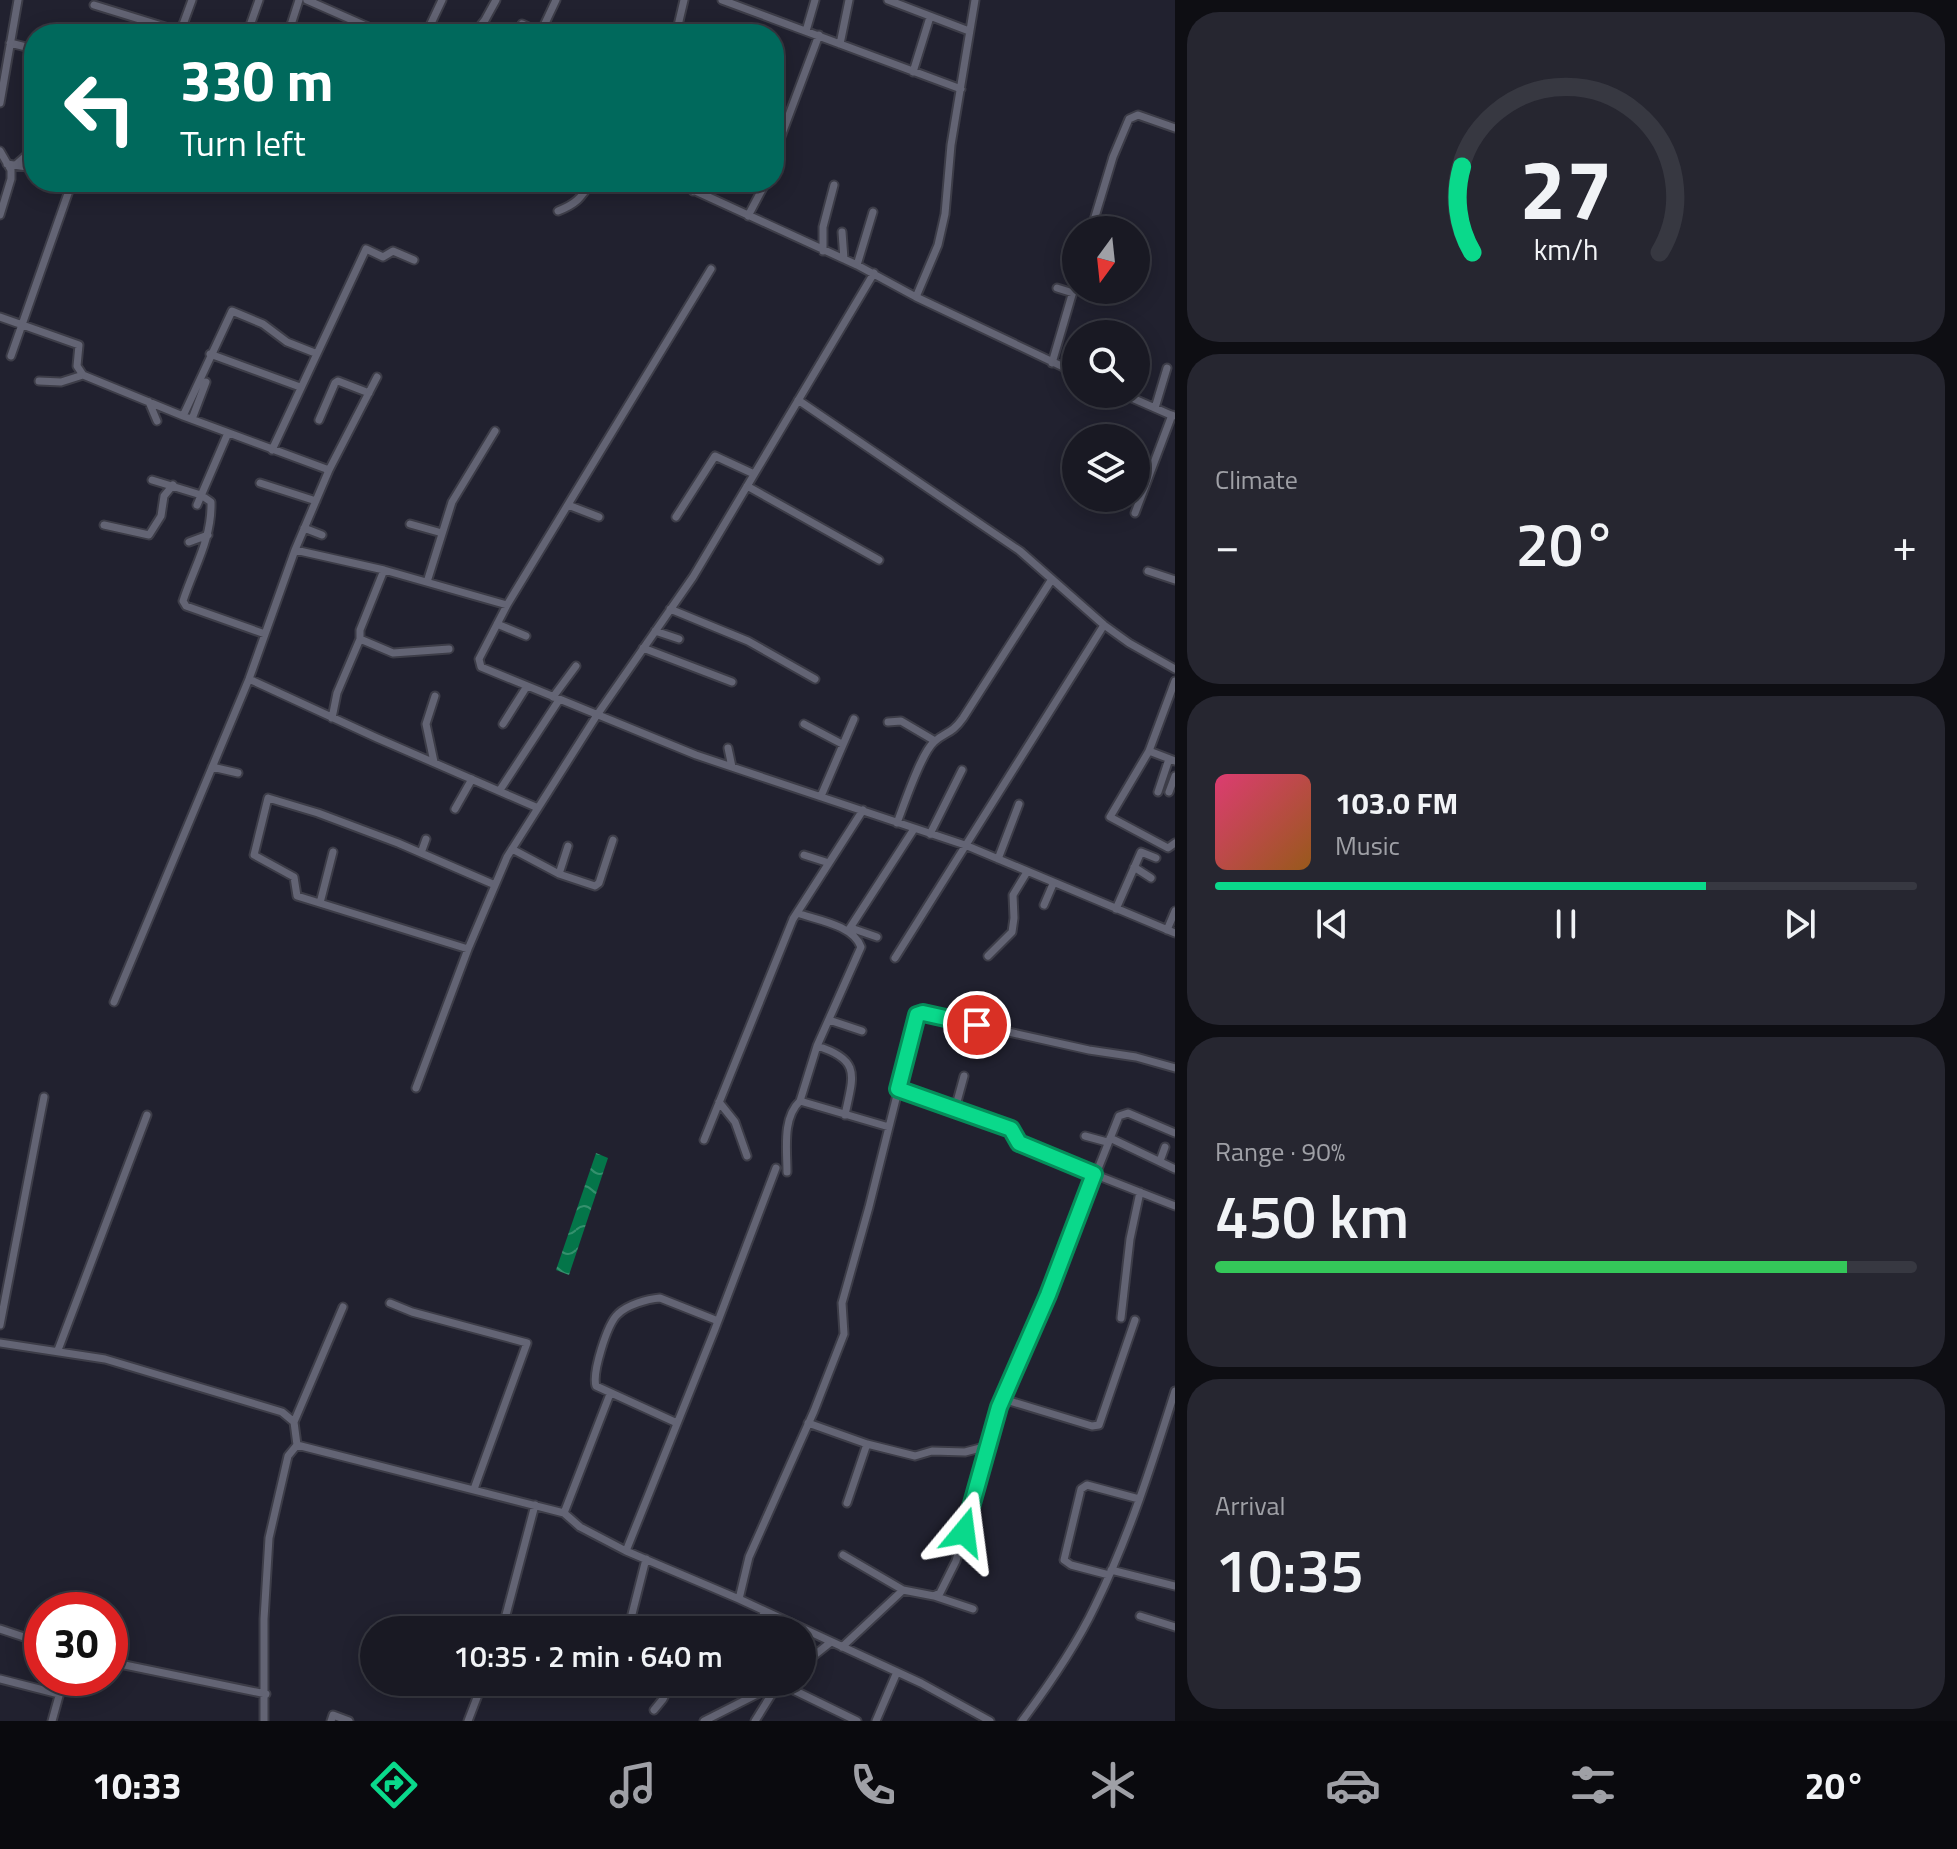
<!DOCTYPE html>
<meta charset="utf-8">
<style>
:root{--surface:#191923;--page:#262630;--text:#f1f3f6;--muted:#9fa0a6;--line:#373841;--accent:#0ad98b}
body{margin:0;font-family:"Titillium Web",sans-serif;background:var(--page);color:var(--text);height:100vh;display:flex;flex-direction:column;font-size:30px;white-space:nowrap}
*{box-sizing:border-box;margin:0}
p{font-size:26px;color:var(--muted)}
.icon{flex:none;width:44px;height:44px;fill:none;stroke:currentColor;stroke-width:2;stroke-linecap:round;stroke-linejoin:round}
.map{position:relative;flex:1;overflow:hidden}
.drawer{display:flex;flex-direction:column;gap:12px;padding:12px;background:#0e0e13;width:782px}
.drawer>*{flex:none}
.top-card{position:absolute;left:24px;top:24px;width:760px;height:168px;border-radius:32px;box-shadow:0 4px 20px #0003,0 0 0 2px var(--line);background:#00695c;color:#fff;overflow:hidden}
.needle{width:52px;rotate:195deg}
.controls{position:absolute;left:1062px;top:216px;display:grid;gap:16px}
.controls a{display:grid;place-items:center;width:88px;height:88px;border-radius:50%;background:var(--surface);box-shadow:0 4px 20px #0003,0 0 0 2px var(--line);font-size:40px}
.speed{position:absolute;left:24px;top:1592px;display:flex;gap:16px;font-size:40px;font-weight:700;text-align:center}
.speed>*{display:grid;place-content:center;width:104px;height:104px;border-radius:50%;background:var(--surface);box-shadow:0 4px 20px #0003,0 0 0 2px var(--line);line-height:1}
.speed .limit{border:12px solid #d22;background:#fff;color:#111}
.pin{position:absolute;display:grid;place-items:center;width:68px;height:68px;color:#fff;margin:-34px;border:4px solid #fff;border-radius:50%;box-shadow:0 2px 8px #0007}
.me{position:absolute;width:88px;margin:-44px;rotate:16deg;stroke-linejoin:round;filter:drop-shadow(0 0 6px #0008)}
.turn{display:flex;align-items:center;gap:28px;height:168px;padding:0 24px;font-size:36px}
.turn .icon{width:104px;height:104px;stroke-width:2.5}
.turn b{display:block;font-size:56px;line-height:68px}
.big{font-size:60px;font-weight:600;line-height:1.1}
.drawer .card{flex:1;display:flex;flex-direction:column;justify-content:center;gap:12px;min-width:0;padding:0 28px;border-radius:32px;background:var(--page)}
.drawer .dial{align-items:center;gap:0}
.dial svg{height:208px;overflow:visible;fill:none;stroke:var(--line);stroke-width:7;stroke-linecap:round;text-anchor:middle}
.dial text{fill:var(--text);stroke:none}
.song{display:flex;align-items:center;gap:24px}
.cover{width:96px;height:96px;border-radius:12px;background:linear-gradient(135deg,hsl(340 70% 55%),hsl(30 70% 35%))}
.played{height:8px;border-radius:4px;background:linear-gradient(90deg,var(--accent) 70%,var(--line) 70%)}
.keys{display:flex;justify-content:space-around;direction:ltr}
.heat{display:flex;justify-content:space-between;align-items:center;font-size:44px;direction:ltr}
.charge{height:12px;border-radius:6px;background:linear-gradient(90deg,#34c759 90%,var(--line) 0)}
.trip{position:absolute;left:360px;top:1616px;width:456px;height:80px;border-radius:40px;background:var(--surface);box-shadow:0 4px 20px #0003,0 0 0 2px var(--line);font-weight:600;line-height:80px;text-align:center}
.dock{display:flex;height:128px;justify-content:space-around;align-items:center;background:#0a0a0e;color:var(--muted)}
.dock .icon{width:56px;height:56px}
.dock .active{color:var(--accent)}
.dock b{font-size:36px;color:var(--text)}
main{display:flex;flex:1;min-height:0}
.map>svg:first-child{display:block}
.water{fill:url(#water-waves)}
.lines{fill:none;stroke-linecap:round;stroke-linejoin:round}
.street-casing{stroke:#3d3d48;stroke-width:11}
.street{stroke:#636474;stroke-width:7}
.route-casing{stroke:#068d5a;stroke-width:20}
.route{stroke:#0ad98b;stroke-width:14}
</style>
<main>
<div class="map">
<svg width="1175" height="1721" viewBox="0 0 1175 1721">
<defs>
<pattern id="water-waves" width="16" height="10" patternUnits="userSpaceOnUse" patternTransform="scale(2)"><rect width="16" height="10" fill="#047549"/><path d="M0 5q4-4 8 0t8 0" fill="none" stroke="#35906d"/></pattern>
</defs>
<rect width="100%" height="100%" fill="#21212f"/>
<path class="water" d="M596,1153l12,5 -39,117 -13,-5z"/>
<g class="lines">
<defs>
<path id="street" d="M307,0l77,34
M722,0l239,89
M888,0l81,31
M94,5l84,26 3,-1 11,-30
M522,24l18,9
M806,31l9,-31
M247,34l12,-34
M288,34l11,-34
M426,34l16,-34
M474,34l11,-14 11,-20
M540,34l16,-34
M676,34l8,-34
M10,43l24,6
M840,44l9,-44
M913,72l17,-55
M0,103l18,-103
M0,151l11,19v9l-11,36
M774,155l45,-120
M18,163l16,-14
M7,164l27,4
M676,182l181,83 59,32 160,76
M693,191l12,-9
M558,211c18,-7 23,-13 33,-29
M748,216l18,-34
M1091,230l22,-73 16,-38 9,-4 37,13
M842,232l2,27
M823,251v-24l11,-42
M857,265l16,-53
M1057,288l16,5
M916,297l22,-52 7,-31 6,-69 24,-145
M0,317l79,28 -2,21 6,9 100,41 146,54 -34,80 89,20 123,35 -28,54 2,8 215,88 269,90 210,88
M210,354l90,33
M11,356l60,-171 -1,-3
M1052,363l24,-82
M39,381l22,1 22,-7
M1123,394l50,22
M798,400l222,151 84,74 25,18 46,26
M149,402l8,19
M1155,408l12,-40
M183,416l49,-105 31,13 24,18 28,11
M192,419l14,-37
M319,420l16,-37 3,-2 31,12
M272,450l94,-201 17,8 10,-6 21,9
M329,470l48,-93
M152,480l49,15 10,7c1,37 -17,65 -28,99l3,5 79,28
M260,483l56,18
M747,486l132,74
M197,505l31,-72
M568,505l31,12
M1135,513l37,-98
M676,517l39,-61 39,18
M410,524l32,9
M104,525l45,10 12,-19 3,-20 9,-11
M304,528l18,7
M189,542l19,-7
M1148,571l27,9
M427,582l25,-80 43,-71
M507,605l204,-336
M670,609l78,32 67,38
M497,624l29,12
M655,631l24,8
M360,639l33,14 56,-4
M643,648l89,34
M249,679l128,59 161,70
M1175,681l-26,70 -39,66 58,31 7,-5
M553,697l23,-31
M332,718l5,-25 23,-54v-9l24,-60
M888,722l13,-1 34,20
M503,724l24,-38
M804,724l38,20
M728,748l4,19
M1149,751l26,10
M434,762l-8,-38 9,-28
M212,767l26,6
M500,790l59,-90
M1158,792l11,-33
M1169,792l6,-16
M821,796l33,-77
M455,809l17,-30
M897,823c7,-18 24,-70 37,-81 12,-11 17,-7 29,-24l89,-139
M930,834l32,-64
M512,849l47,25 36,12 4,-3 14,-43
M421,853l5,-14
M804,855l25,8
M998,859l21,-55
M1134,867l17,11
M559,874l9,-28
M320,903l13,-51
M1044,905l9,-21
M1116,909l25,-57 15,6
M797,913c20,7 56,12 64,34l-44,99 -17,55 89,26
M851,928l26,9
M1167,930l8,-19
M848,931l66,-102
M468,949l-171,-53 -3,-19 -40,-22 14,-57 50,15 80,30 97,42
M988,956l24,-24 2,-14 -1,-23 14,-23
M895,958l209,-333
M114,1002l135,-323 46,-129
M829,1020l33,11
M817,1046c45,14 36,30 28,69
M416,1088l52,-139 39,-92 90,-142 96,-138 181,-304
M898,1089l113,40 8,14 16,8 140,55
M719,1102l16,20 12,34
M955,1109l9,-33
M1085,1136l22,6
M1110,1138l65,31
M704,1140l89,-221 70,-109
M1160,1161l5,-14
M787,1172c0,-22 -5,-54 13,-71
M390,1303l22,9 115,31 -53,146
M1121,1318l9,-79 10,-47
M0,1325l44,-228
M0,1343l105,16 177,53 12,10 3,23
M58,1350l89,-235
M1003,1399l89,27 7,-1 36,-105
M294,1422l49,-115
M677,1423l-81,-37c-4,-13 11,-62 22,-72 9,-9 29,-15 42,-16l58,23
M808,1423l59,21 48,12 17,-5 33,1 23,-6
M297,1445l267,68 16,14 46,24 113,48 182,84 69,38
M847,1503l20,-59
M564,1513l46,-119
M626,1551l89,-222 61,-161
M843,1555l60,35 31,6 6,-3 16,-32 43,-154 49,-112 71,-179 9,-3 47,20
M1111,1570l64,16
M1109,1575l-38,-10 -7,-5 17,-71 6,-4 52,14
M934,1596l39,13
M739,1599l10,-42 65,-146 30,-77 -2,-31 27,-96 48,-192 6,-2 166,37 47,7 39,11
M1140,1616l35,11
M0,1629l42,14
M502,1630l33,-125
M628,1630l18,-71
M756,1630l9,-19
M842,1647l61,-57
M110,1662l156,32
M802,1665l29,-23
M0,1679l59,15
M740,1682l18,10
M654,1710l9,-11 8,-17
M52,1721l12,-43
M264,1721v-102l5,-81 19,-82 9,-11
M331,1721l2,-6 16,6
M468,1721l15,-39
M704,1721l75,-38 78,38
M755,1721l23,-37
M876,1721l21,-49
M1022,1721c27,-36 54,-75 73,-115 34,-69 57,-142 80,-215"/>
</defs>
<use href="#street" class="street-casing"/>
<use href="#street" class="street"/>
</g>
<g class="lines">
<defs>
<path id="route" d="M964,1532l35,-125 49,-112 46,-121 -75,-31 -8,-14 -113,-40 19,-74 6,-2 54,12"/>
</defs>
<use href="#route" class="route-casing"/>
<use href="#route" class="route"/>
</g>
</svg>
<div class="controls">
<a><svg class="needle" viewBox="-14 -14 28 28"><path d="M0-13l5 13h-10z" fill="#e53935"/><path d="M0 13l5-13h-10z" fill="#9fa0a6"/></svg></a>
<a><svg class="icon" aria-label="search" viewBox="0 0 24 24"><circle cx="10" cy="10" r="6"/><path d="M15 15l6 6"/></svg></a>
<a><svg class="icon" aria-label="layers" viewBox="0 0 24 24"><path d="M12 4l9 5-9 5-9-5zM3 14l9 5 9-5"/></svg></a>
</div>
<div class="speed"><div class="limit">30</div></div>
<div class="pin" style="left:977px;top:1025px;background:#d93025"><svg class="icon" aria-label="arrive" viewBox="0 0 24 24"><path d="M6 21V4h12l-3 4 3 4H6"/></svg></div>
<svg class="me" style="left:964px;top:1532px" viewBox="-20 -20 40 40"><path d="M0-17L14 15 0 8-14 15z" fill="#0ad98b" stroke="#fff" stroke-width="4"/></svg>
<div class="trip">10:35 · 2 min · 640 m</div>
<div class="top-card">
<div class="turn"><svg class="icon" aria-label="left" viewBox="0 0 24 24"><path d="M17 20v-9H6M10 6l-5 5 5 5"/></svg><div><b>330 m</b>Turn left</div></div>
</div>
</div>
<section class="drawer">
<div class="card dial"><svg viewBox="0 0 100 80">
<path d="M14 69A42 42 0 1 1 86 69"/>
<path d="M14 69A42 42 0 0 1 10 36" stroke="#0ad98b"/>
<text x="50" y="56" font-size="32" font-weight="700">27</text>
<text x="50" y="72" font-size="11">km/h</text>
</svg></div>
<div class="card"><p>Climate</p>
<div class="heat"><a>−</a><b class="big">20°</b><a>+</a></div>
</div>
<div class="card">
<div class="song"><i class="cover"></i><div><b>103.0 FM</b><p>Music</p></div></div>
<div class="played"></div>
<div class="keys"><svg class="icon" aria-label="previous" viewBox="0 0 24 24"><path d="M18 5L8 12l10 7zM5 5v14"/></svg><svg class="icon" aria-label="pause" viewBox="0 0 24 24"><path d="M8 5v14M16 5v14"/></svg><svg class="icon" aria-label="next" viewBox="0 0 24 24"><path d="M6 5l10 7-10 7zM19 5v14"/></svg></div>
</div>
<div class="card"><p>Range · 90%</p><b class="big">450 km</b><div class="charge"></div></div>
<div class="card"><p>Arrival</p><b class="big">10:35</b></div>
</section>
</main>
<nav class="dock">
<b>10:33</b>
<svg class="icon active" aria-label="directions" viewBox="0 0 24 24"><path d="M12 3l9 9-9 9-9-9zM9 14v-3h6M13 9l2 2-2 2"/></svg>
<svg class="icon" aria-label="music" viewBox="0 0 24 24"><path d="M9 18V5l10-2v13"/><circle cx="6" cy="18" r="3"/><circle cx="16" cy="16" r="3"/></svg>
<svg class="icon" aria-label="phone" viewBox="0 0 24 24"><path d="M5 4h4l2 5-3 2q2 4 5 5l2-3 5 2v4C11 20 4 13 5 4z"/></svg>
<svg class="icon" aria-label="climate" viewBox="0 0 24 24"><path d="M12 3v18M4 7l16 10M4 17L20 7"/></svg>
<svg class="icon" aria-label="car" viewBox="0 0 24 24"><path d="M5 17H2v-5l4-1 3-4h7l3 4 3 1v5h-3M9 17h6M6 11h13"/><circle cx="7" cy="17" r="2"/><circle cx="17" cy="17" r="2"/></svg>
<svg class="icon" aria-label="filters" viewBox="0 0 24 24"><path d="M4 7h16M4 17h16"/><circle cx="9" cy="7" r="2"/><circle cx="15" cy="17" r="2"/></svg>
<b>20°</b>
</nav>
